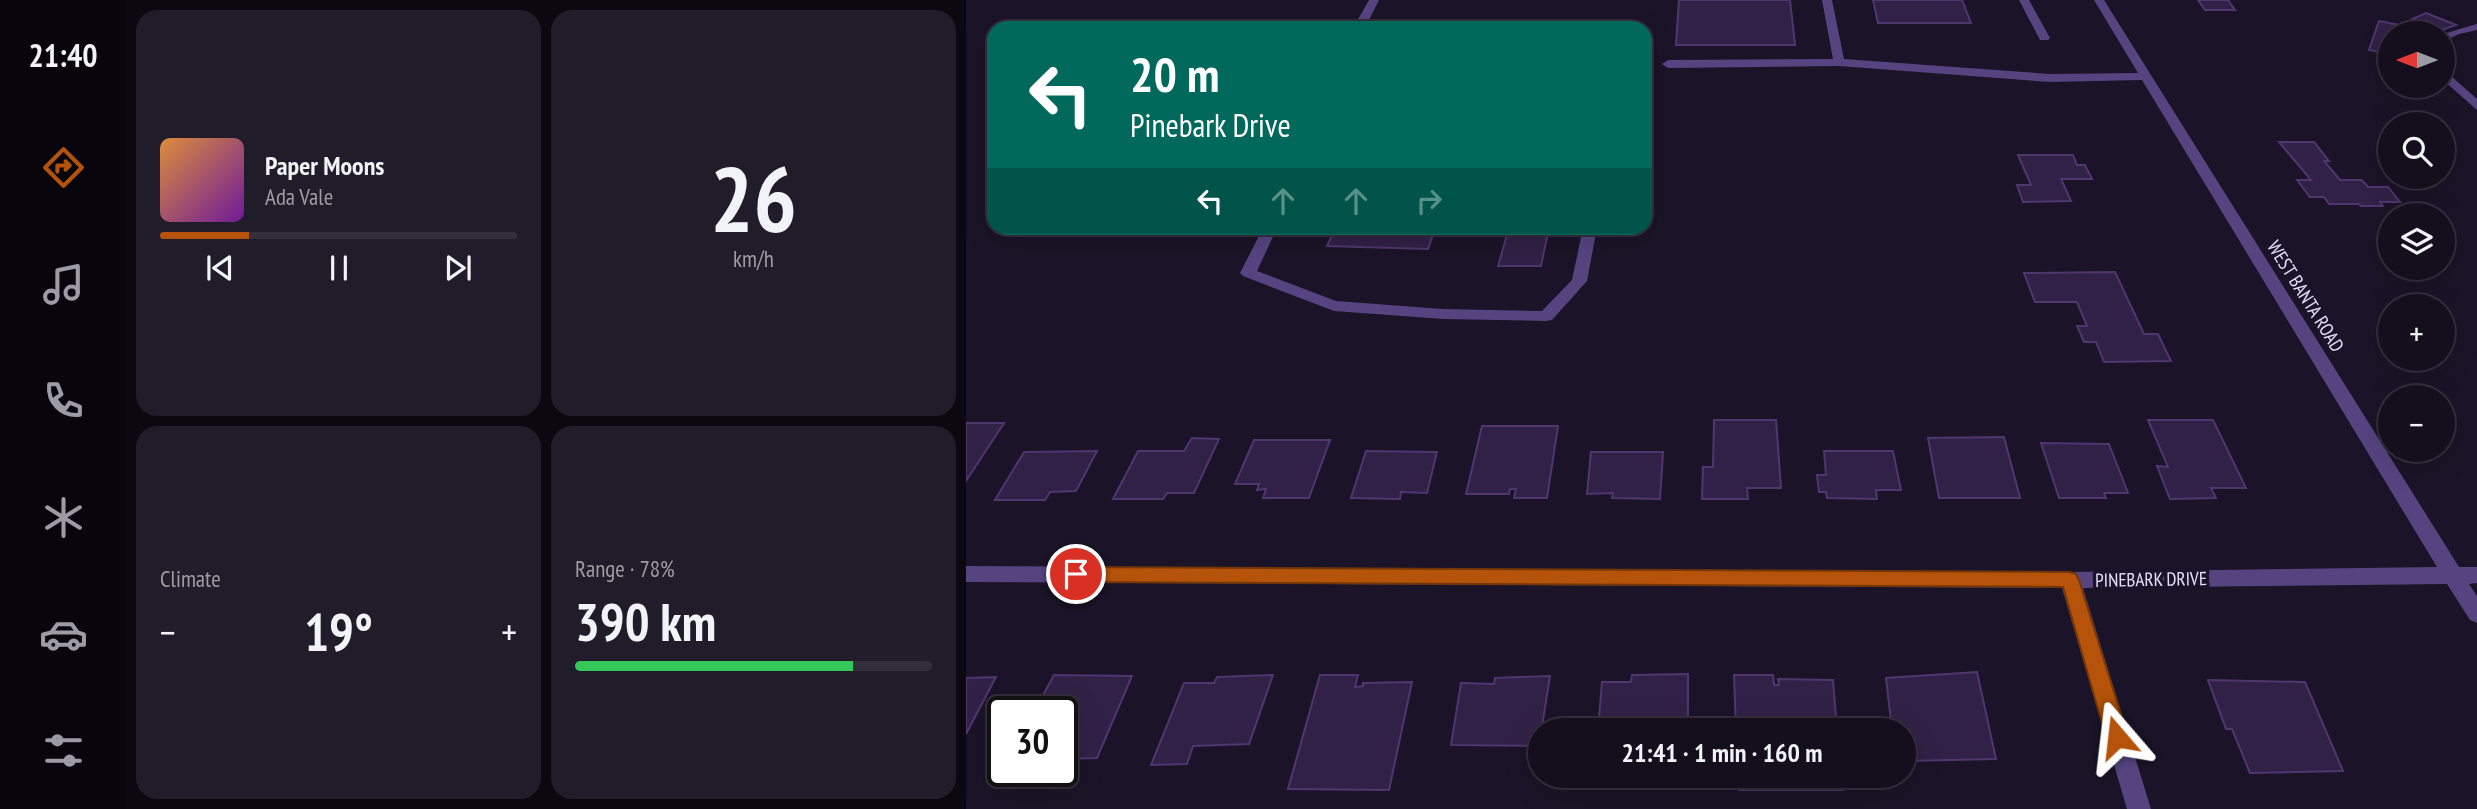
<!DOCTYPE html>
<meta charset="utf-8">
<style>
:root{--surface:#140e1d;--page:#211c2a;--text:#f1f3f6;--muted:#9d9ca4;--line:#332e3b;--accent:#b45309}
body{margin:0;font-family:"PT Sans Narrow",sans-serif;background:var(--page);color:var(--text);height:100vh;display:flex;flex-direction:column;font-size:26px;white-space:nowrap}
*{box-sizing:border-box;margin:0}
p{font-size:23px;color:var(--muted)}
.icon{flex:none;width:38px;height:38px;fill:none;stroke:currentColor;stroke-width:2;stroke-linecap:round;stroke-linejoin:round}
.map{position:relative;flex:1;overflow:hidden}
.details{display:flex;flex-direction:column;gap:10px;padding:10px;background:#0b0810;width:840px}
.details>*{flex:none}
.guide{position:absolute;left:21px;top:21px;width:665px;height:214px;border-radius:21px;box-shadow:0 7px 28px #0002,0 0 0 2px var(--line);background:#00695c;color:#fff;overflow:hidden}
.needle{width:46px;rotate:270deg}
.controls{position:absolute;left:1412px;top:21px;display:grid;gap:14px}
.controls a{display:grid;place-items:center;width:77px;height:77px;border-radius:50%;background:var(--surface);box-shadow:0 7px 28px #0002,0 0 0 2px var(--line);font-size:35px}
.speed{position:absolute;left:21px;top:696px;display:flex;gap:14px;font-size:35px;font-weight:700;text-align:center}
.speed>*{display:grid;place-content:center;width:91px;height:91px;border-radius:50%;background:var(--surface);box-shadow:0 7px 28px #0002,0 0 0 2px var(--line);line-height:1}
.speed .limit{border:4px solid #111;border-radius:10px;background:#fff;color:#111}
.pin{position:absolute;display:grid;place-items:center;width:60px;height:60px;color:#fff;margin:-30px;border:4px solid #fff;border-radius:50%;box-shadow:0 2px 7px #0007}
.me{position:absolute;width:77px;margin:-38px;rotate:343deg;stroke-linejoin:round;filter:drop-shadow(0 0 5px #0008)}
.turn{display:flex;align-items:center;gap:24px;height:147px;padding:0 28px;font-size:32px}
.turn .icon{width:91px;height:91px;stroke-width:2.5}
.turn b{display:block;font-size:49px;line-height:60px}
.lanes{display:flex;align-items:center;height:66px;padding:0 28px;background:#0003;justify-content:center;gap:35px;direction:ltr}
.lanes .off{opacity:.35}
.big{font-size:52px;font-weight:600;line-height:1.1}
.details .card{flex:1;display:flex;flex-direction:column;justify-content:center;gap:10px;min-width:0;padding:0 24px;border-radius:21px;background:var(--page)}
.details .dial{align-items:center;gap:0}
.dial b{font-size:91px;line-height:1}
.song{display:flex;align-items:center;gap:21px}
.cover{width:84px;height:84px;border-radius:10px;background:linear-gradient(135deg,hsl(30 70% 55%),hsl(280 70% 35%))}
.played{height:7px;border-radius:4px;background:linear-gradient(90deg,var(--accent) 25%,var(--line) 25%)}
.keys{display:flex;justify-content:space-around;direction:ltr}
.heat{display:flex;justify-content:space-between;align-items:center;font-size:38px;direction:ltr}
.charge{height:10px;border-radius:5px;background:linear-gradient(90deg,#34c759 78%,var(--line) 0)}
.details .tiles{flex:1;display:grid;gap:10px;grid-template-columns:repeat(2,1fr)}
.trip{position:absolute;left:562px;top:718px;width:388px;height:70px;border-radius:35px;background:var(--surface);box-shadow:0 7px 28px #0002,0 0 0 2px var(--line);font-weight:600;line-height:70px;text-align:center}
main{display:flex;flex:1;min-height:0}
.tabs{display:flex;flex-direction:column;width:126px;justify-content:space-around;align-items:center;background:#08060c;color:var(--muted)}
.tabs .icon{width:49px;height:49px}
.tabs .selected{color:var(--accent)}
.tabs b{font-size:32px;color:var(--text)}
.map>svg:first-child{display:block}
.building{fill:#312146;stroke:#4f366f;stroke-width:2}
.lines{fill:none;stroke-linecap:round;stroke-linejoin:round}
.minor{fill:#554480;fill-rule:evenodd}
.route{fill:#b45309;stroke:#753606;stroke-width:2}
.labels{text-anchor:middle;stroke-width:7;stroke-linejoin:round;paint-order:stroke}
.street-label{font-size:19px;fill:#e8ddfb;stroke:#1b1327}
</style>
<main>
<nav class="tabs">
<b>21:40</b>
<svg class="icon selected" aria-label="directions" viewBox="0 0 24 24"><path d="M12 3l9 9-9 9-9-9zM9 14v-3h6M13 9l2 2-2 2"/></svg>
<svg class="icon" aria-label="music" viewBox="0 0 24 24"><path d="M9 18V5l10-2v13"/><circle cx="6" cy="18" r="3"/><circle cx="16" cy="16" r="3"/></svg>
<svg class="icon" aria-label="phone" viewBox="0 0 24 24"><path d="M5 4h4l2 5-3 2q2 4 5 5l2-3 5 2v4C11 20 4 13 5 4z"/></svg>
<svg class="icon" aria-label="climate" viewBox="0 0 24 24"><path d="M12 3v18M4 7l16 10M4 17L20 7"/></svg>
<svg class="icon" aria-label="car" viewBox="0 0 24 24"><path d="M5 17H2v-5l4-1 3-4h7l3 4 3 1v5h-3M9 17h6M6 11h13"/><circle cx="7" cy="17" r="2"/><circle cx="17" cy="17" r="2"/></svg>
<svg class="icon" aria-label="filters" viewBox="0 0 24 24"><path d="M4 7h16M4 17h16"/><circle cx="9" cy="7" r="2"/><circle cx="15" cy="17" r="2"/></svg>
</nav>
<section class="details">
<div class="tiles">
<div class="card">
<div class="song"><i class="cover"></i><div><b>Paper Moons</b><p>Ada Vale</p></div></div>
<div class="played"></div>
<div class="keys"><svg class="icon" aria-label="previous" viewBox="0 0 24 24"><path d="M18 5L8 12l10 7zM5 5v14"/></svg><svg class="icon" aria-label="pause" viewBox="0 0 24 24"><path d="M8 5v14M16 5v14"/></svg><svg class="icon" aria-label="next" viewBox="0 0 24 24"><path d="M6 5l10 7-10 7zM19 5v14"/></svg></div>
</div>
<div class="card dial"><b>26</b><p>km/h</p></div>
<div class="card"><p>Climate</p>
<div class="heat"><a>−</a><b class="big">19°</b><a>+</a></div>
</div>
<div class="card"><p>Range · 78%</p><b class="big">390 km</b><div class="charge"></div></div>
</div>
</section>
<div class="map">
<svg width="1511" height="809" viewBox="0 0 1511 809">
<rect width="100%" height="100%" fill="#1b1327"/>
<path class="building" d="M713,0h111l5,45h-119z
M907,0h89l9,23h-93z
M1232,0h30l7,10h-30z
M1460,13l30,12 -17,6 -27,-12z
M1413,21l41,8 -1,4h-29v21l-21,-4z
M1313,142h35l15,19h-5l16,19h22l6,7h20l12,15h-20l3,4h-22l-2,-2h-30l-5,-7h-14l-13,-17h14z
M1052,155h55l4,10h8l7,14h-31l10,22 -48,1 -6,-17h14z
M343,228h164l-38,1 -7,20 -101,-3 8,-17z
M543,228h40l-8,38h-43z
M1149,272l29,62h14l13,27 -67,1 -8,-20h-12l-7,-16h10l-10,-24h-42l-11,-29z
M748,420h62l5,68h-34l1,11h-46l1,-32h10z
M1182,420h65l33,68h-35l5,10 -46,1 -13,-33 11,1z
M0,423h38l-38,58z
M516,426h76l-11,72h-33l2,-9h-6l-1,5h-43z
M1038,437l16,61h-81l-11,-60z
M226,438l27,1 -25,54h-27l-4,6h-50l25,-48h46z
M288,440h76l-21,58h-46l3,-9 -9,1 2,-6h-24z
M1075,443l68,1 19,49h-24l2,5h-47z
M131,451l-21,40 -26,1 -5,8h-50l29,-48z
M400,451l71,1 -10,41 -26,-1 -1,7 -49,-1z
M858,451h69l8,39h-25l1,9 -50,-1 -1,-6h-7l-2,-17h9z
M625,452h72l-3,47 -48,-1 1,-5 -26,1z
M1011,672l19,87 -92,2v-31h-12l-6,-52z
M722,674v56h-90l4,-48h29l1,-7z
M88,675l78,1 -35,82 -35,1v-47h-28z
M307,675l-24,69 -56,2 -6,18 -36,1 33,-82h30l3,-6z
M354,675h38l-3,12 8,-1v-3l49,-1 -23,108 -101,-1z
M768,675h39l1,10h5l-1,-6 55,1 4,50h-101z
M584,676l-11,70 -88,-1 10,-62 33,1 1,-6z
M30,677l-30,57v-56z
M1242,680l97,2 38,89 -93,2 -18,-44h-6z
M772,775h104l1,15h-104z"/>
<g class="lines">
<path class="minor" d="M403,0h10l-14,28h-12z
M856,0h10l12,59 206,15 88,-1 -44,-73h10l355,567h18v16l-8,1 8,12v27l-7,-3 -23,-36 -364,4 68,221h-24l-65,-221 -1096,-6v-16l1104,6 367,-5 -295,-487 -92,2 -211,-16 -171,2 -6,-4 6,-4 165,-1z
M1053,0h10l21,38 -2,2h-8z
M1511,24v6l-18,4 -16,8v-8z
M1477,69l34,30v11l-34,-30z
M297,228h14l-20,43 79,30 107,8 99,2 30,-31 11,-52h14l-10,53 -35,39 -6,1 -103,-2 -109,-8 -91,-35 -3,-3z"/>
</g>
<path class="route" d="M110,567l994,5 6,2 3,6 49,157 -4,7 -7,3 -7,-3 -4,-7 -43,-150 -987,-5 -6,-2 -3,-6 3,-5z"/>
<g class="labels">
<g class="street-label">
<text transform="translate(1340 296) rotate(58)" y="7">WEST BANTA ROAD</text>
<text transform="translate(1185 579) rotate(-1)" y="7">PINEBARK DRIVE</text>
</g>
</g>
</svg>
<div class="controls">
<a><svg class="needle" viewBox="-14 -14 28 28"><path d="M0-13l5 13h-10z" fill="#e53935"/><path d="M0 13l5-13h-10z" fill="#9d9ca4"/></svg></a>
<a><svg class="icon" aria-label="search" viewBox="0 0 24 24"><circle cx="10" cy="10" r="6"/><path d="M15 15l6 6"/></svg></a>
<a><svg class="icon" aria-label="layers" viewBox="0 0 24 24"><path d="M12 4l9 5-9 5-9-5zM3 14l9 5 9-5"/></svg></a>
<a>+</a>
<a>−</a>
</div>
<div class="speed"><div class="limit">30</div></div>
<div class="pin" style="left:110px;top:574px;background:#d93025"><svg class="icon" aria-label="arrive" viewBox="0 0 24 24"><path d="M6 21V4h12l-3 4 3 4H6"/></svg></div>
<svg class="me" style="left:1151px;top:737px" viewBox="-20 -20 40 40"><path d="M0-17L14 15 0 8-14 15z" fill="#b45309" stroke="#fff" stroke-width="4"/></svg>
<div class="trip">21:41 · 1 min · 160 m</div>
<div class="guide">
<div class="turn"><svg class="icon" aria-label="left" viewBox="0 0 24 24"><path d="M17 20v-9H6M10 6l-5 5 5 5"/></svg><div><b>20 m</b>Pinebark Drive</div></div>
<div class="lanes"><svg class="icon" aria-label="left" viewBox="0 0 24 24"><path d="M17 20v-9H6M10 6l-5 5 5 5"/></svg><svg class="icon off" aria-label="ahead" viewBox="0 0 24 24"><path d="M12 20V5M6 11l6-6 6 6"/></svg><svg class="icon off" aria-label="ahead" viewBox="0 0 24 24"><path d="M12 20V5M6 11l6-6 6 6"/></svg><svg class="icon off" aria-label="right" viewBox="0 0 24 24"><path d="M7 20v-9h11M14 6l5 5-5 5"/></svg></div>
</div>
</div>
</main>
